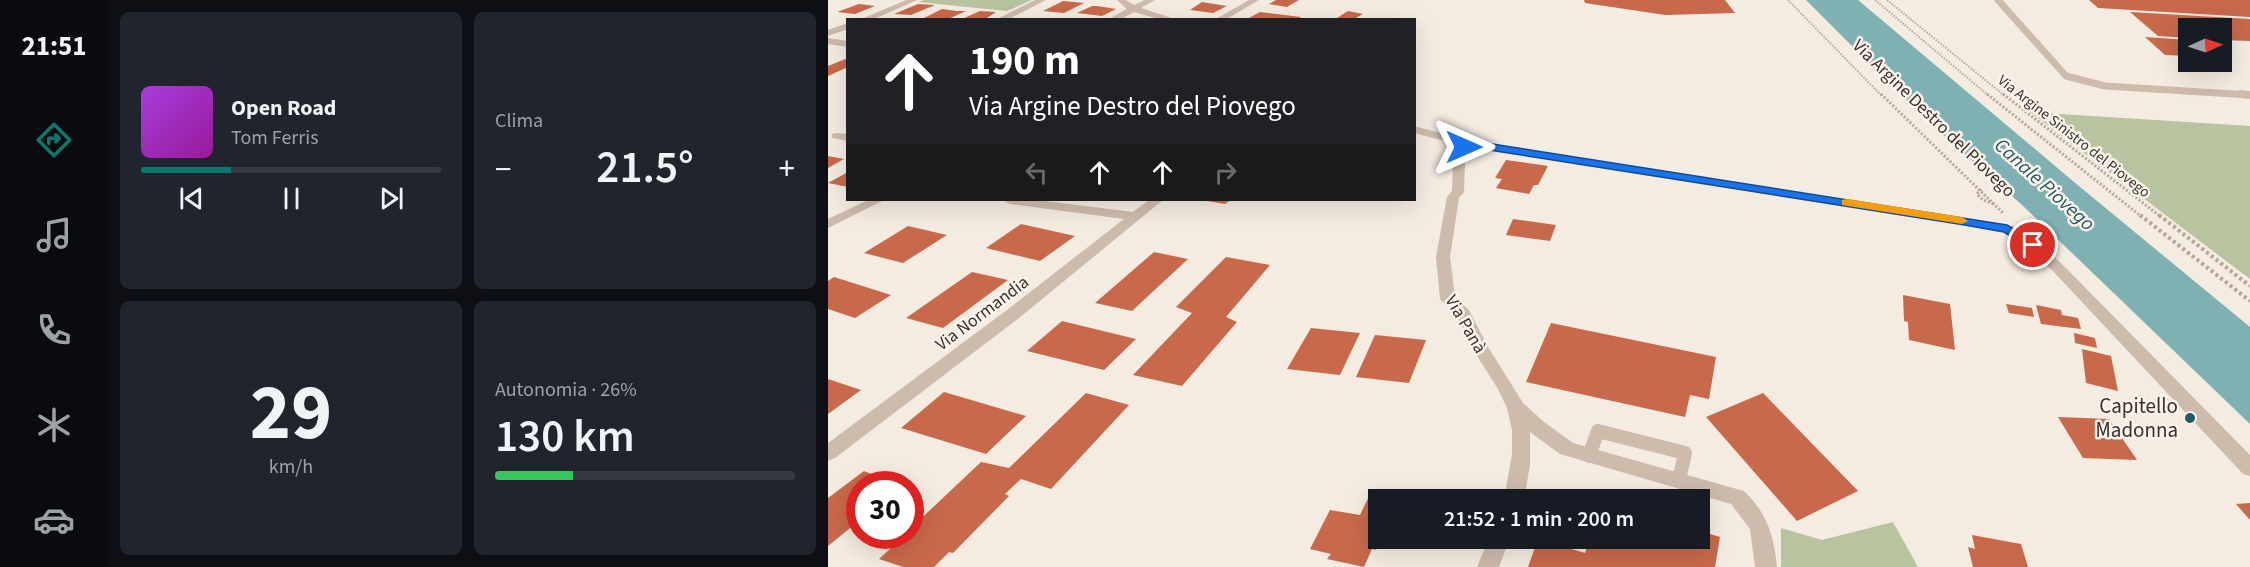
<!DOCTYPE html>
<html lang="it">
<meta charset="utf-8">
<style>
:root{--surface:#171b24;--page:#20242c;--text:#f1f3f6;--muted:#9ea1a6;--line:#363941;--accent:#0f766e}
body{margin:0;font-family:"Source Sans 3",sans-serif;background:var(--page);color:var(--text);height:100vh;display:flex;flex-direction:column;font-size:22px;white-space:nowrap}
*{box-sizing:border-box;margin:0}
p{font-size:20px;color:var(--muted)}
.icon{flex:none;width:33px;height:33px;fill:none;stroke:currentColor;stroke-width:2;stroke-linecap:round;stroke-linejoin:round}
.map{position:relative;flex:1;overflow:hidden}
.drawer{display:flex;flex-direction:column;gap:12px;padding:12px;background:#0d0f14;width:720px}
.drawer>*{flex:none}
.guide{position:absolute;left:18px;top:18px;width:570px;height:183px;border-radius:0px;box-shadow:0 6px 24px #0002;background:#202124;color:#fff;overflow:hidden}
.needle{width:39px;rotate:87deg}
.buttons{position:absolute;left:1350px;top:18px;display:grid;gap:12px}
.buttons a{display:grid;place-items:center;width:54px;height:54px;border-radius:0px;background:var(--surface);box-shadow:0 6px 24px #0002;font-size:30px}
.speed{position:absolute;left:18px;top:471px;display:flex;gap:12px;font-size:30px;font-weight:700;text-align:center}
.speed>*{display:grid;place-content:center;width:78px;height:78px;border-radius:50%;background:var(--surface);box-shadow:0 6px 24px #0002;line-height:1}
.speed .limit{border:9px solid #d22;background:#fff;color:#111}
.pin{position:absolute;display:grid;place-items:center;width:51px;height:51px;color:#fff;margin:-26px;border:3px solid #fff;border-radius:50%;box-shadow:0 2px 6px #0007}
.me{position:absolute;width:66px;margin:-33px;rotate:90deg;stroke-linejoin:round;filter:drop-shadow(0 0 4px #0008)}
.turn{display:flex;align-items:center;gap:21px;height:126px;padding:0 24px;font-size:27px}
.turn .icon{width:78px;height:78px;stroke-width:2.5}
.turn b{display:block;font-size:42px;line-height:51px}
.lanes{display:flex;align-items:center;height:57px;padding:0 24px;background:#0003;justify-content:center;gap:30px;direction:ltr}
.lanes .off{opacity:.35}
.big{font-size:45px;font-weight:600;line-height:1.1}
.drawer .tile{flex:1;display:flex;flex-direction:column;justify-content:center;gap:9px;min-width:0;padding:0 21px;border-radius:9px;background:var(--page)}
.drawer .dial{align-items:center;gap:0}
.dial b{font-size:78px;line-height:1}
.song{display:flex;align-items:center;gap:18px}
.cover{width:72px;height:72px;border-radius:9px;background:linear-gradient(135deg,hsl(280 70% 55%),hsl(300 70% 35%))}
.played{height:6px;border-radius:3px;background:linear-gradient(90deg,var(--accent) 30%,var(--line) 30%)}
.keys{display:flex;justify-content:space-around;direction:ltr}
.heat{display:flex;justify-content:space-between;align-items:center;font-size:33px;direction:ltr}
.charge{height:9px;border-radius:4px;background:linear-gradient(90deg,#34c759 26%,var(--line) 0)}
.drawer .tiles{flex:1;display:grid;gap:12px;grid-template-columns:repeat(2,1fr)}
.trip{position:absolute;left:540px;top:489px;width:342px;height:60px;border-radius:0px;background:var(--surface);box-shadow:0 6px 24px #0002;font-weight:600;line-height:60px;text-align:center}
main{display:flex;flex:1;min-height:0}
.dock{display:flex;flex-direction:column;width:108px;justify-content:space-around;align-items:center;background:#090b0e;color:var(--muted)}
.dock .icon{width:42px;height:42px}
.dock .selected{color:var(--accent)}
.dock b{font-size:27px;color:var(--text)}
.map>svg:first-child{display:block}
.green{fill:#b8c4a0}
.water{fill:#7fb0b2}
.building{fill:#c8694b}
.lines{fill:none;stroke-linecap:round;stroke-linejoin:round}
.path-far2{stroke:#b9a596;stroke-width:2;stroke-dasharray:1.5 1.5;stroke-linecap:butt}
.path-far1{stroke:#b9a596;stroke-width:3;stroke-dasharray:2 2;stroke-linecap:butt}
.path{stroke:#b9a596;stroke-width:4;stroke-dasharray:3 3;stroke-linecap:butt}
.lane-far2{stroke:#cdbbac;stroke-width:7}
.lane-far1{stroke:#cdbbac;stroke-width:8}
.lane{stroke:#cdbbac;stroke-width:14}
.street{fill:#cdbbac;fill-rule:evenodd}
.route{fill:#1a73e8;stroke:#114b97;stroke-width:1.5}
.slow{fill:#f59e0b}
.poi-dot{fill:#1f5a5e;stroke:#fbf5ee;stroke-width:2}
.labels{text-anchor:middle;stroke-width:5;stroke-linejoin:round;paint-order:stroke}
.far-street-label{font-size:15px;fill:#3b302b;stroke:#fbf5ee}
.street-label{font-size:18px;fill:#3b302b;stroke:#fbf5ee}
.water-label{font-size:20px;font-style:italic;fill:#1f5a5e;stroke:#fbf5ee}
.near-poi-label{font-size:21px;fill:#3b302b;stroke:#fbf5ee;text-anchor:end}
</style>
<main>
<nav class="dock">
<b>21:51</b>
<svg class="icon selected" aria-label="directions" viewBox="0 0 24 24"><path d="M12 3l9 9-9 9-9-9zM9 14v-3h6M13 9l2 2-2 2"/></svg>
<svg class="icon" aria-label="music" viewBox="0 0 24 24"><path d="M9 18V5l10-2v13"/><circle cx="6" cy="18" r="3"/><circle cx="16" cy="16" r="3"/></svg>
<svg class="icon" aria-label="phone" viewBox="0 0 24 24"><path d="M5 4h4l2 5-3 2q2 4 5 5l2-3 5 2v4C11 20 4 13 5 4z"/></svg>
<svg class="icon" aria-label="climate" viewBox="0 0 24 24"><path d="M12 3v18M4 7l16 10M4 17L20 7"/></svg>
<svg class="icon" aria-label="car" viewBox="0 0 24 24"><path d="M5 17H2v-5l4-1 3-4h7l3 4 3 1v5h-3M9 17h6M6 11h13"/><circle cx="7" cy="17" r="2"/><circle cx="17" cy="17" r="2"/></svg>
</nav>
<section class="drawer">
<div class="tiles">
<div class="tile">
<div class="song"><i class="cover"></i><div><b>Open Road</b><p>Tom Ferris</p></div></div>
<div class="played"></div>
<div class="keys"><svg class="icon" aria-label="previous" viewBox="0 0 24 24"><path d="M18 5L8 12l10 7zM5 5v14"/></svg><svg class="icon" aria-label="pause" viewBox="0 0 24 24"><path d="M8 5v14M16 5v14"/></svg><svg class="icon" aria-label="next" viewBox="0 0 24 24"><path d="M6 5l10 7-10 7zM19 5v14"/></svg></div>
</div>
<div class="tile"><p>Clima</p>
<div class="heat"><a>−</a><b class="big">21.5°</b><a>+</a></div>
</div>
<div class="tile dial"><b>29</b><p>km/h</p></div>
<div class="tile"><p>Autonomia · 26%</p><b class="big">130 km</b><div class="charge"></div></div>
</div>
</section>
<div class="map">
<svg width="1422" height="567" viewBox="0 0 1422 567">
<rect width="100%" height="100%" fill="#f4ebe1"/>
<path class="green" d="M96,0h108l-25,11 -89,-9z
M1202,112l220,14v153l-24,-18z
M1065,522l25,45h-137v-39l41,12z"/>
<path class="water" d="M978,0h52l216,182 176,145v97l-229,-220 -95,-84z"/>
<path class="building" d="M448,0h23l-12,7 -18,-3z
M756,0h141l10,13 -70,2 -80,-12z
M1261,0h161v17l-152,-9z
M235,1l21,2 -20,10 -21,-2z
M374,2l25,4 -14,7 -23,-3z
M31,4l16,2 -20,8 -18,-2z
M90,4l17,1 -24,10 -17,-1z
M264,6h5l19,3 -14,7 -25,-3z
M114,9l15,2h9l-20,9 -24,-1z
M152,11l16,1 -12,8h-24z
M520,11l15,3 -7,4 4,2 -23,-2z
M432,12l41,5 -4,3 -48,-2z
M1302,12l120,7v22l-28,-1v-12h-34v10l-30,-2z
M1317,37l43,3v16l-23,-1z
M20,58v9l-20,9v-10z
M0,156l16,3 -16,9z
M678,160l42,6 -10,19h-4l-5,9 -33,-6 6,-9 -7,-1z
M20,172v15l-20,-4z
M373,200h30l-6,4z
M685,219l43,6 -6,16 -44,-6z
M193,224l54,12 -35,25 -54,-13z
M80,226l39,9 -44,28 -39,-10z
M326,252l34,7 -56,52 -37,-8z
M398,257l44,8 -44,52 11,5 -55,64 -49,-11 59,-62 -16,-6z
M144,272l36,8 -65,48 -37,-10z
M6,277l57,18 -36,23 -27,-9v-28z
M1075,295l47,9 5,46 -46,-10 -1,-18 -4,-1z
M1178,304l26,4 2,9 -25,-4z
M1208,305l25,5 1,5 16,3 3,11 -40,-5z
M234,321l74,18 -32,31 -77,-19z
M723,323l165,34 -7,42 -19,-4 -5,22 -159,-35z
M483,328l49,5 -20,42 -53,-6z
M1246,333l21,5 2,10 -22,-5z
M547,335l51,5 -17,43 -53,-6z
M1254,349l29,7 7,35 -32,-8z
M0,379l33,11 -33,24z
M116,392l82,24 -40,38 -85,-26z
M258,393l43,12 -78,84 -30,-10 -16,15 4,2 -56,57 -4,-1 -15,15h-31l-24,-8 25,-23h6v-7l71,-67 28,6z
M935,393l95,98 -61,30 -91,-104z
M1230,417l51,2 28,41 -54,-2z
M36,471l32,13h-36v36l-32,26v-48z
M543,492l34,6 -27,2v38h3l-5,12 -4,-1 -8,18 -37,-8 4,-5 -21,-5 20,-39 30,5z
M1422,503v17l-14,-16z
M872,531l20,6 -5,30h-187l10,-28 47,14 5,-15h110z
M1144,535l49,9 7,23h-55l-5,-20 7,2z"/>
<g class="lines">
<path class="path-far2" d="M960,0l94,96
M1047,0l114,96
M1059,0l118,96"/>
<path class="path-far1" d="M1053,94l122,119
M1159,94l155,123
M1175,94l158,123
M1153,189l-4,5 6,6 11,4"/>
<path class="path" d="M1312,215l110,86
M1331,215l91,71"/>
<path class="lane-far2" d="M1170,0l68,76 39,10 145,9"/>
<path class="lane-far1" d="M1412,94l10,1"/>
<path class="lane" d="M761,456l9,-25 87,22 -6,27"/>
<path class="street" d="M78,0h11l-45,20h-13z
M207,0h11l-39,20h-12z
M289,0h9l8,5 11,-5h10l-14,8 37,12h-16l-28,-8 -15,8h-12l20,-11z
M421,0h10l-34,20h-11z
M20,23v6l-20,7v-6z
M0,38l20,3v6l-20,-3z
M586,126l53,14 545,86 26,16 24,22 188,191v21l-7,-2 -191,-204 -24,-22 -25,-16 -532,-85 -6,16 -1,29 -5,6 -9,59 5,40 14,13 19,37 35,56 21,19 29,21 171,48c23,22 30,45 33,76h-22l-5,-38 -19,-25 -171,-50 -30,-22v33l-6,35h-20l8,-46v-24l-5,-22 -9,-19 -26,-41 -15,-32 -17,-17 -4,-42 11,-60 5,-6 1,-28 7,-18 -46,-12z
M8,133l12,1v7l-16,-3v-4z
M40,200h16l-56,28v-9z
M175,200h34l96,12 16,-12h14l-144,118 -184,140 -7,3v-18l179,-133 117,-91 -114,-15z
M661,538h21l-11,29h-22z"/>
</g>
<path class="route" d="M639,140l540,85 33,20 -7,4 -4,-1 -25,-16 -45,-8 -489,-77 -2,2h-7l-2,-2 4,-6z"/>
<path class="slow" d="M1019,199l115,18 6,4 -6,3 -120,-19v-5z"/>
<circle class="poi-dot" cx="1362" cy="418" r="6"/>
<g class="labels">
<g class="far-street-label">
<text transform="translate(1246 136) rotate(38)" y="5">Via Argine Sinistro del Piovego</text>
</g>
<g class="street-label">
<text transform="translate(1106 118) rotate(44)" y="6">Via Argine Destro del Piovego</text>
<text transform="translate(154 313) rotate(-37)" y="6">Via Normandia</text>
<text transform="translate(638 324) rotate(60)" y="6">Via Panà</text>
</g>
<g class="water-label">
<text transform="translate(1217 184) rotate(42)" y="7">Canale Piovego</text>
</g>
<g class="near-poi-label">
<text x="1350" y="413">Capitello<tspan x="1350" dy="24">Madonna</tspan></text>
</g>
</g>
</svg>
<div class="buttons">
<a><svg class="needle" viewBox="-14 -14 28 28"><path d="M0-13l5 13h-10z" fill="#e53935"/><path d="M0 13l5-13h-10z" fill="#9ea1a6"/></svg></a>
</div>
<div class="speed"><div class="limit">30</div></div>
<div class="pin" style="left:1205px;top:245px;background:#d93025"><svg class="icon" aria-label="arrive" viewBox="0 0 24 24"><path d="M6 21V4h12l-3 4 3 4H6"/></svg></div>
<svg class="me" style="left:636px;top:147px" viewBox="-20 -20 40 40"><path d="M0-17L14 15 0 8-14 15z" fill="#1a73e8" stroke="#fff" stroke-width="4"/></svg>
<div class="trip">21:52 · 1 min · 200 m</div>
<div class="guide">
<div class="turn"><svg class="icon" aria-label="ahead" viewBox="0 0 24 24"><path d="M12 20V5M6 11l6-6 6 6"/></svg><div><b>190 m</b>Via Argine Destro del Piovego</div></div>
<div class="lanes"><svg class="icon off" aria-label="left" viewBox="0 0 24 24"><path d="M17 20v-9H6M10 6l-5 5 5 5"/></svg><svg class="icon" aria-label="ahead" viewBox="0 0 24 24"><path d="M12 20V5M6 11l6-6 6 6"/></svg><svg class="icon" aria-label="ahead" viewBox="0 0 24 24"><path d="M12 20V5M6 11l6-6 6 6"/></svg><svg class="icon off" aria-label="right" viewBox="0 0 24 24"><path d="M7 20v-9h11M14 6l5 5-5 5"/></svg></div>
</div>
</div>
</main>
